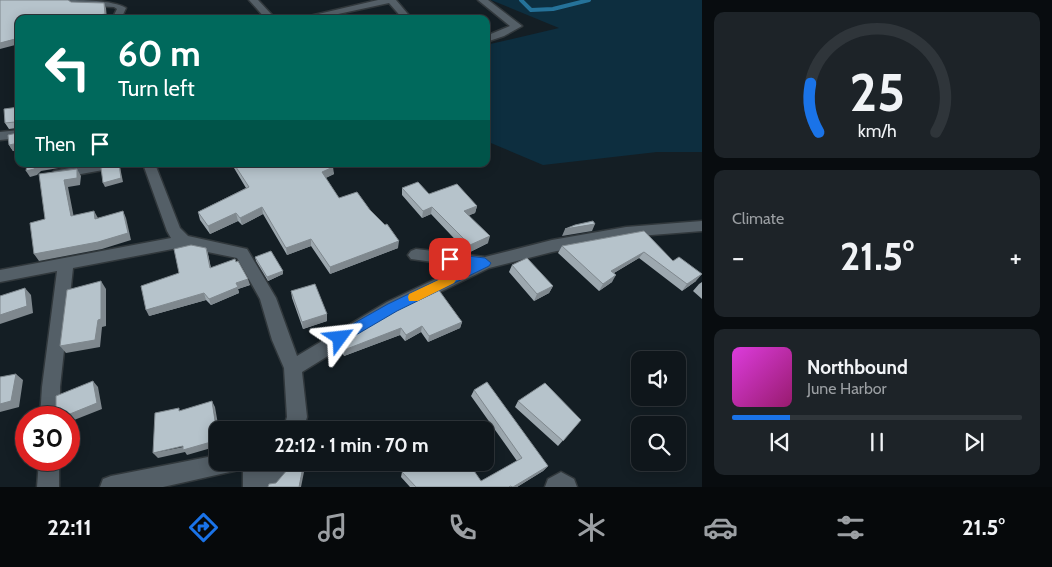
<!DOCTYPE html>
<meta charset="utf-8">
<style>
:root{--surface:#0f161b;--page:#1d2328;--text:#f1f3f6;--muted:#9b9fa3;--line:#2f353a;--accent:#1a73e8}
body{margin:0;font-family:Cabin,sans-serif;background:var(--page);color:var(--text);height:100vh;display:flex;flex-direction:column;font-size:19px;white-space:nowrap}
*{box-sizing:border-box;margin:0}
p{font-size:16px;color:var(--muted)}
.icon{flex:none;width:28px;height:28px;fill:none;stroke:currentColor;stroke-width:2;stroke-linecap:round;stroke-linejoin:round}
.map{position:relative;flex:1;overflow:hidden}
.panel{display:flex;flex-direction:column;gap:12px;padding:12px;background:#080c0f;width:350px}
.panel>*{flex:none}
.banner{position:absolute;left:15px;top:15px;width:475px;height:152px;border-radius:10px;box-shadow:0 2px 12px #0003,0 0 0 1px var(--line);background:#00695c;color:#fff;overflow:hidden}
.tools{position:absolute;left:631px;top:351px;display:grid;gap:10px}
.tools a{display:grid;place-items:center;width:55px;height:55px;border-radius:10px;background:var(--surface);box-shadow:0 2px 12px #0003,0 0 0 1px var(--line);font-size:25px}
.speed{position:absolute;left:15px;top:406px;display:flex;gap:10px;font-size:25px;font-weight:700;text-align:center}
.speed>*{display:grid;place-content:center;width:65px;height:65px;border-radius:50%;background:var(--surface);box-shadow:0 2px 12px #0003,0 0 0 1px var(--line);line-height:1}
.speed .limit{border:8px solid #d22;background:#fff;color:#111}
.pin{position:absolute;display:grid;place-items:center;width:42px;height:42px;color:#fff;margin:-21px;border-radius:10px;box-shadow:0 2px 8px #0006}
.me{position:absolute;width:55px;margin:-28px;rotate:60deg;stroke-linejoin:round;filter:drop-shadow(0 0 4px #0008)}
.turn{display:flex;align-items:center;gap:18px;height:105px;padding:0 20px;font-size:22px}
.turn .icon{width:65px;height:65px;stroke-width:2.5}
.turn b{display:block;font-size:35px;line-height:42px}
.then{display:flex;align-items:center;height:48px;padding:0 20px;background:#0003;gap:10px;font-size:19px}
.big{font-size:38px;font-weight:700;line-height:1.1}
.panel .card{flex:1;display:flex;flex-direction:column;justify-content:center;gap:8px;min-width:0;padding:0 18px;border-radius:10px;background:var(--page)}
.panel .dial{align-items:center;gap:0}
.dial svg{height:130px;overflow:visible;fill:none;stroke:var(--line);stroke-width:7;stroke-linecap:round;text-anchor:middle}
.dial text{fill:var(--text);stroke:none}
.song{display:flex;align-items:center;gap:15px}
.cover{width:60px;height:60px;border-radius:8px;background:linear-gradient(135deg,hsl(300 70% 55%),hsl(320 70% 35%))}
.played{height:5px;border-radius:2px;background:linear-gradient(90deg,var(--accent) 20%,var(--line) 20%)}
.keys{display:flex;justify-content:space-around;direction:ltr}
.heat{display:flex;justify-content:space-between;align-items:center;font-size:28px;direction:ltr}
.trip{position:absolute;left:209px;top:421px;width:285px;height:50px;border-radius:10px;background:var(--surface);box-shadow:0 2px 12px #0003,0 0 0 1px var(--line);font-weight:700;line-height:50px;text-align:center}
.tabs{display:flex;height:80px;justify-content:space-around;align-items:center;background:#06090b;color:var(--muted)}
.tabs .icon{width:35px;height:35px}
.tabs .selected{color:var(--accent)}
.tabs b{font-size:22px;color:var(--text)}
main{display:flex;flex:1;min-height:0}
.map>svg:first-child{display:block}
.green{fill:#0d2e3f}
.lines{fill:none;stroke-linecap:round;stroke-linejoin:round}
.stream{stroke:#257299;stroke-width:4}
.street-casing{stroke:#31383c;stroke-width:3}
.street{fill:#545f67;fill-rule:evenodd}
.wall{fill:#9da8af}
.shaded-wall{fill:#7f888e}
.building{fill:#b6c3cb;stroke:#7f888e}
.route{fill:#1a73e8;stroke:#114b97}
.slow{fill:#f59e0b}
</style>
<main>
<div class="map">
<svg width="702" height="487" viewBox="0 0 702 487">
<rect width="100%" height="100%" fill="#141e24"/>
<path class="green" d="M491,0h211v152h-45l-114,13 -57,-24v-96l73,-17z"/>
<g class="lines">
<path class="stream" d="M521,0l10,10 22,-1 36,-9"/>
<defs>
<path id="street" d="M64,0c18,0 48,0 62,8l-5,11h-9l5,-10 -3,-2 -41,-2z
M249,0h9l14,15 7,4h-13z
M378,0h18l16,19h-9l-14,-16 -74,16h-18z
M478,0h10l34,26 -18,10 -18,6v-6l24,-10z
M19,130v8l-19,2v-8z
M92,164h28l-6,4 -55,10 -5,-1 -2,-3 2,-3 5,-1z
M143,164h12l25,64 8,8 59,13 29,49 21,58 90,-54 76,-36 -52,-7 -3,-4 3,-4 5,-2 69,8 67,-17 74,-13 76,-6v10l-76,6 -74,15 -63,16 -90,44 -97,60 5,45 -4,13h-20l4,-13 -3,-49 -12,-28 -12,-41 -23,-41 -54,-11 -110,21 -13,119v31h-20l2,-31 15,-116 -57,11v-12l171,-32 -4,-7z
M218,455v7h45l1,7 6,-7h22l-4,11 -12,14h-33v-18l-80,18h-63l3,-8 8,-3z
M39,460h20v27h-22z
M561,472l13,7 3,8h-32l3,-8z"/>
</defs>
<use href="#street" class="street-casing"/>
<use href="#street" class="street"/>
</g>
<path class="wall" d="M19,107v43l-6,1 -4,-6 8,-12v-5l-8,1 -4,-6z
M233,164h97l4,10 -9,4 14,20 59,50 -68,26 -19,-28 -24,9 -24,-41 -21,11 -4,-4 -28,13 -10,-14 -2,-8 48,-24 -12,-20z
M402,188l75,18 -2,7 -6,2 19,28 -20,10 -37,-39 -9,4 -20,-23z
M644,231l29,30 23,20 -14,10 -43,-33 -25,15 -2,9 -13,9 -41,-38 4,-7z
M206,248l2,6 3,14 25,-6 14,23 -12,4 1,4 -28,12 -5,-5 -57,16 30,-43z
M255,257l28,14v3l-15,7 -12,-20z
M512,265l41,21 -4,7 -15,8 -25,-29z
M702,282v17l-9,-8 6,-7z
M291,291l36,23v7l-24,8 -11,-31z
M401,307l61,15 -2,6 -32,14 -7,-10 -16,9 -5,-6 -56,21 -3,-6v-7z
M474,390l74,76 -5,5 -26,16h-107l-9,-10 1,-5 79,9 36,-20 -46,-65z
M518,401l63,19 -23,26 -43,-39z"/>
<path class="shaded-wall" d="M104,3l2,5 1,11h-32z
M19,38v6l-19,5v-6z
M19,143v7l-6,1 -4,-6z
M45,164h37l-41,7 -4,4 -7,2 -4,-6 11,-6z
M119,164l1,3 3,15 -18,5 -2,-4z
M333,167l1,7 -12,6v-8z
M77,169l4,7 -1,9 -12,2 7,36 -4,-7 -7,-36z
M477,206l-2,7 -12,5 1,-7z
M262,207l1,7 -21,11 -2,-7z
M432,207l-1,7 -9,4 1,-7z
M94,211l4,7 -3,1z
M123,211l3,7 5,22 -29,9 -63,12 -5,-7z
M236,213l2,8 -28,13 -2,-8z
M595,224l-3,7 -30,5 3,-7z
M490,236l-2,7 -20,10 2,-8z
M311,239v7l-24,9 -1,-7z
M399,241l-1,7 -68,26v-7z
M206,248l2,6 4,21 -2,-7z
M644,252l-5,6 -32,19 4,-6z
M283,271v3l-15,7 -1,-4z
M702,274l-6,7 -14,10 5,-7z
M616,275l-4,7 -13,9 4,-7z
M248,279l2,6 -12,4 1,4 -28,12 -2,-6 27,-16z
M101,281l5,8v37l-4,1 -2,20 -34,6 -6,-7z
M553,286l-4,7 -15,8 3,-7z
M25,288l6,7 2,18 -33,11v-9z
M204,293l2,7 -57,16 -3,-6z
M327,314v7l-24,8 -1,-7z
M462,322l-2,6 -32,14 1,-6z
M422,326l-1,6 -16,9 1,-6z
M401,328l-1,7 -56,21v-6z
M16,374l7,6 -4,27 -19,5v-8z
M93,381l5,6 4,22 -33,13v-4h-9z
M212,401l3,6 4,23h-1v7z
M218,440v6l-31,9 -2,-3 -27,6 -5,-5z
M304,462h2l-5,25h-2z
M548,466l-5,5 -26,16h-4z"/>
<path class="building" d="M0,0h68l3,2 33,1 1,11 -30,5h-56v19l-19,5z
M19,107v36l-10,2 -1,-10 9,-2v-9l-2,-2 -10,1 -1,-14z
M27,164h18l-8,1 -3,4 -8,2z
M116,164h3l2,14 -18,5 -2,-15z
M234,164h96l3,3 -11,5 17,26 18,-6 13,18 15,15 2,-1 12,17 -69,26 -19,-28 -25,9 -24,-41 -22,11 -4,-5 -28,13 -10,-14 51,-25z
M77,169v9l-13,2 7,36 23,-5 1,8 28,-8 5,22 -30,9 -64,12 -4,-31 15,-4 -6,-45z
M418,182l11,12 28,-10 20,22 -13,5 26,25 -20,9 -38,-38 -9,4 -21,-23z
M593,221l2,3 -30,5 10,-4z
M644,231l29,30 6,-4 23,17 -15,10 -43,-32 -33,19 5,4 -13,9 -41,-38z
M191,245l15,3 4,20 25,-9 1,3 2,-1 10,18 -12,4 2,4 -29,12 -5,-6 -58,17 -5,-24 38,-13 -5,-24z
M271,251l12,20 -16,6 -12,-20z
M527,258l26,28 -16,8 -25,-29z
M101,281v38l-3,1 -3,20 -35,6 7,-56z
M315,284l12,30 -25,8 -11,-31z
M25,288l2,18 -27,9v-19z
M438,289l24,33 -33,14 -7,-10 -16,9 -5,-7 -57,22 -3,-7 60,-36z
M16,374l-5,27 -11,3v-27z
M93,381l4,22 -37,15h-9v-4l5,-2v-16z
M487,382l61,84 -35,21 -3,-1 -1,1h-93l-14,-15 10,-10h56l13,19 41,-23 -48,-68z
M545,383l36,37 -18,21 -45,-40z
M212,401l6,39 -35,10v-4l-30,7 2,-40 24,-5v3z
M291,462h13l-5,25h-31l1,-3 7,-1 12,-14z"/>
<path class="route" d="M450,254l35,4 6,5 -2,3 -92,45 -53,31 -4,2 -5,-2 -2,-4 2,-4 53,-30 81,-39 -23,-3 -1,-3 1,-4z"/>
<path class="slow" d="M449,275l5,2 2,3 -2,3 -36,18h-9l-1,-4 1,-3z"/>
</svg>
<div class="tools">
<a><svg class="icon" aria-label="sound" viewBox="0 0 24 24"><path d="M4 9h4l5-4v14l-5-4H4zM17 9q2 3 0 6"/></svg></a>
<a><svg class="icon" aria-label="search" viewBox="0 0 24 24"><circle cx="10" cy="10" r="6"/><path d="M15 15l6 6"/></svg></a>
</div>
<div class="speed"><div class="limit">30</div></div>
<div class="pin" style="left:450px;top:259px;background:#d93025"><svg class="icon" aria-label="arrive" viewBox="0 0 24 24"><path d="M6 21V4h12l-3 4 3 4H6"/></svg></div>
<svg class="me" style="left:340px;top:338px" viewBox="-20 -20 40 40"><path d="M0-17L14 15 0 8-14 15z" fill="#1a73e8" stroke="#fff" stroke-width="4"/></svg>
<div class="trip">22:12 · 1 min · 70 m</div>
<div class="banner">
<div class="turn"><svg class="icon" aria-label="left" viewBox="0 0 24 24"><path d="M17 20v-9H6M10 6l-5 5 5 5"/></svg><div><b>60 m</b>Turn left</div></div>
<div class="then">Then<svg class="icon" aria-label="arrive" viewBox="0 0 24 24"><path d="M6 21V4h12l-3 4 3 4H6"/></svg></div>
</div>
</div>
<section class="panel">
<div class="card dial"><svg viewBox="0 0 100 80">
<path d="M14 69A42 42 0 1 1 86 69"/>
<path d="M14 69A42 42 0 0 1 9 39" stroke="#1a73e8"/>
<text x="50" y="56" font-size="32" font-weight="700">25</text>
<text x="50" y="72" font-size="11">km/h</text>
</svg></div>
<div class="card"><p>Climate</p>
<div class="heat"><a>−</a><b class="big">21.5°</b><a>+</a></div>
</div>
<div class="card">
<div class="song"><i class="cover"></i><div><b>Northbound</b><p>June Harbor</p></div></div>
<div class="played"></div>
<div class="keys"><svg class="icon" aria-label="previous" viewBox="0 0 24 24"><path d="M18 5L8 12l10 7zM5 5v14"/></svg><svg class="icon" aria-label="pause" viewBox="0 0 24 24"><path d="M8 5v14M16 5v14"/></svg><svg class="icon" aria-label="next" viewBox="0 0 24 24"><path d="M6 5l10 7-10 7zM19 5v14"/></svg></div>
</div>
</section>
</main>
<nav class="tabs">
<b>22:11</b>
<svg class="icon selected" aria-label="directions" viewBox="0 0 24 24"><path d="M12 3l9 9-9 9-9-9zM9 14v-3h6M13 9l2 2-2 2"/></svg>
<svg class="icon" aria-label="music" viewBox="0 0 24 24"><path d="M9 18V5l10-2v13"/><circle cx="6" cy="18" r="3"/><circle cx="16" cy="16" r="3"/></svg>
<svg class="icon" aria-label="phone" viewBox="0 0 24 24"><path d="M5 4h4l2 5-3 2q2 4 5 5l2-3 5 2v4C11 20 4 13 5 4z"/></svg>
<svg class="icon" aria-label="climate" viewBox="0 0 24 24"><path d="M12 3v18M4 7l16 10M4 17L20 7"/></svg>
<svg class="icon" aria-label="car" viewBox="0 0 24 24"><path d="M5 17H2v-5l4-1 3-4h7l3 4 3 1v5h-3M9 17h6M6 11h13"/><circle cx="7" cy="17" r="2"/><circle cx="17" cy="17" r="2"/></svg>
<svg class="icon" aria-label="filters" viewBox="0 0 24 24"><path d="M4 7h16M4 17h16"/><circle cx="9" cy="7" r="2"/><circle cx="15" cy="17" r="2"/></svg>
<b>21.5°</b>
</nav>
